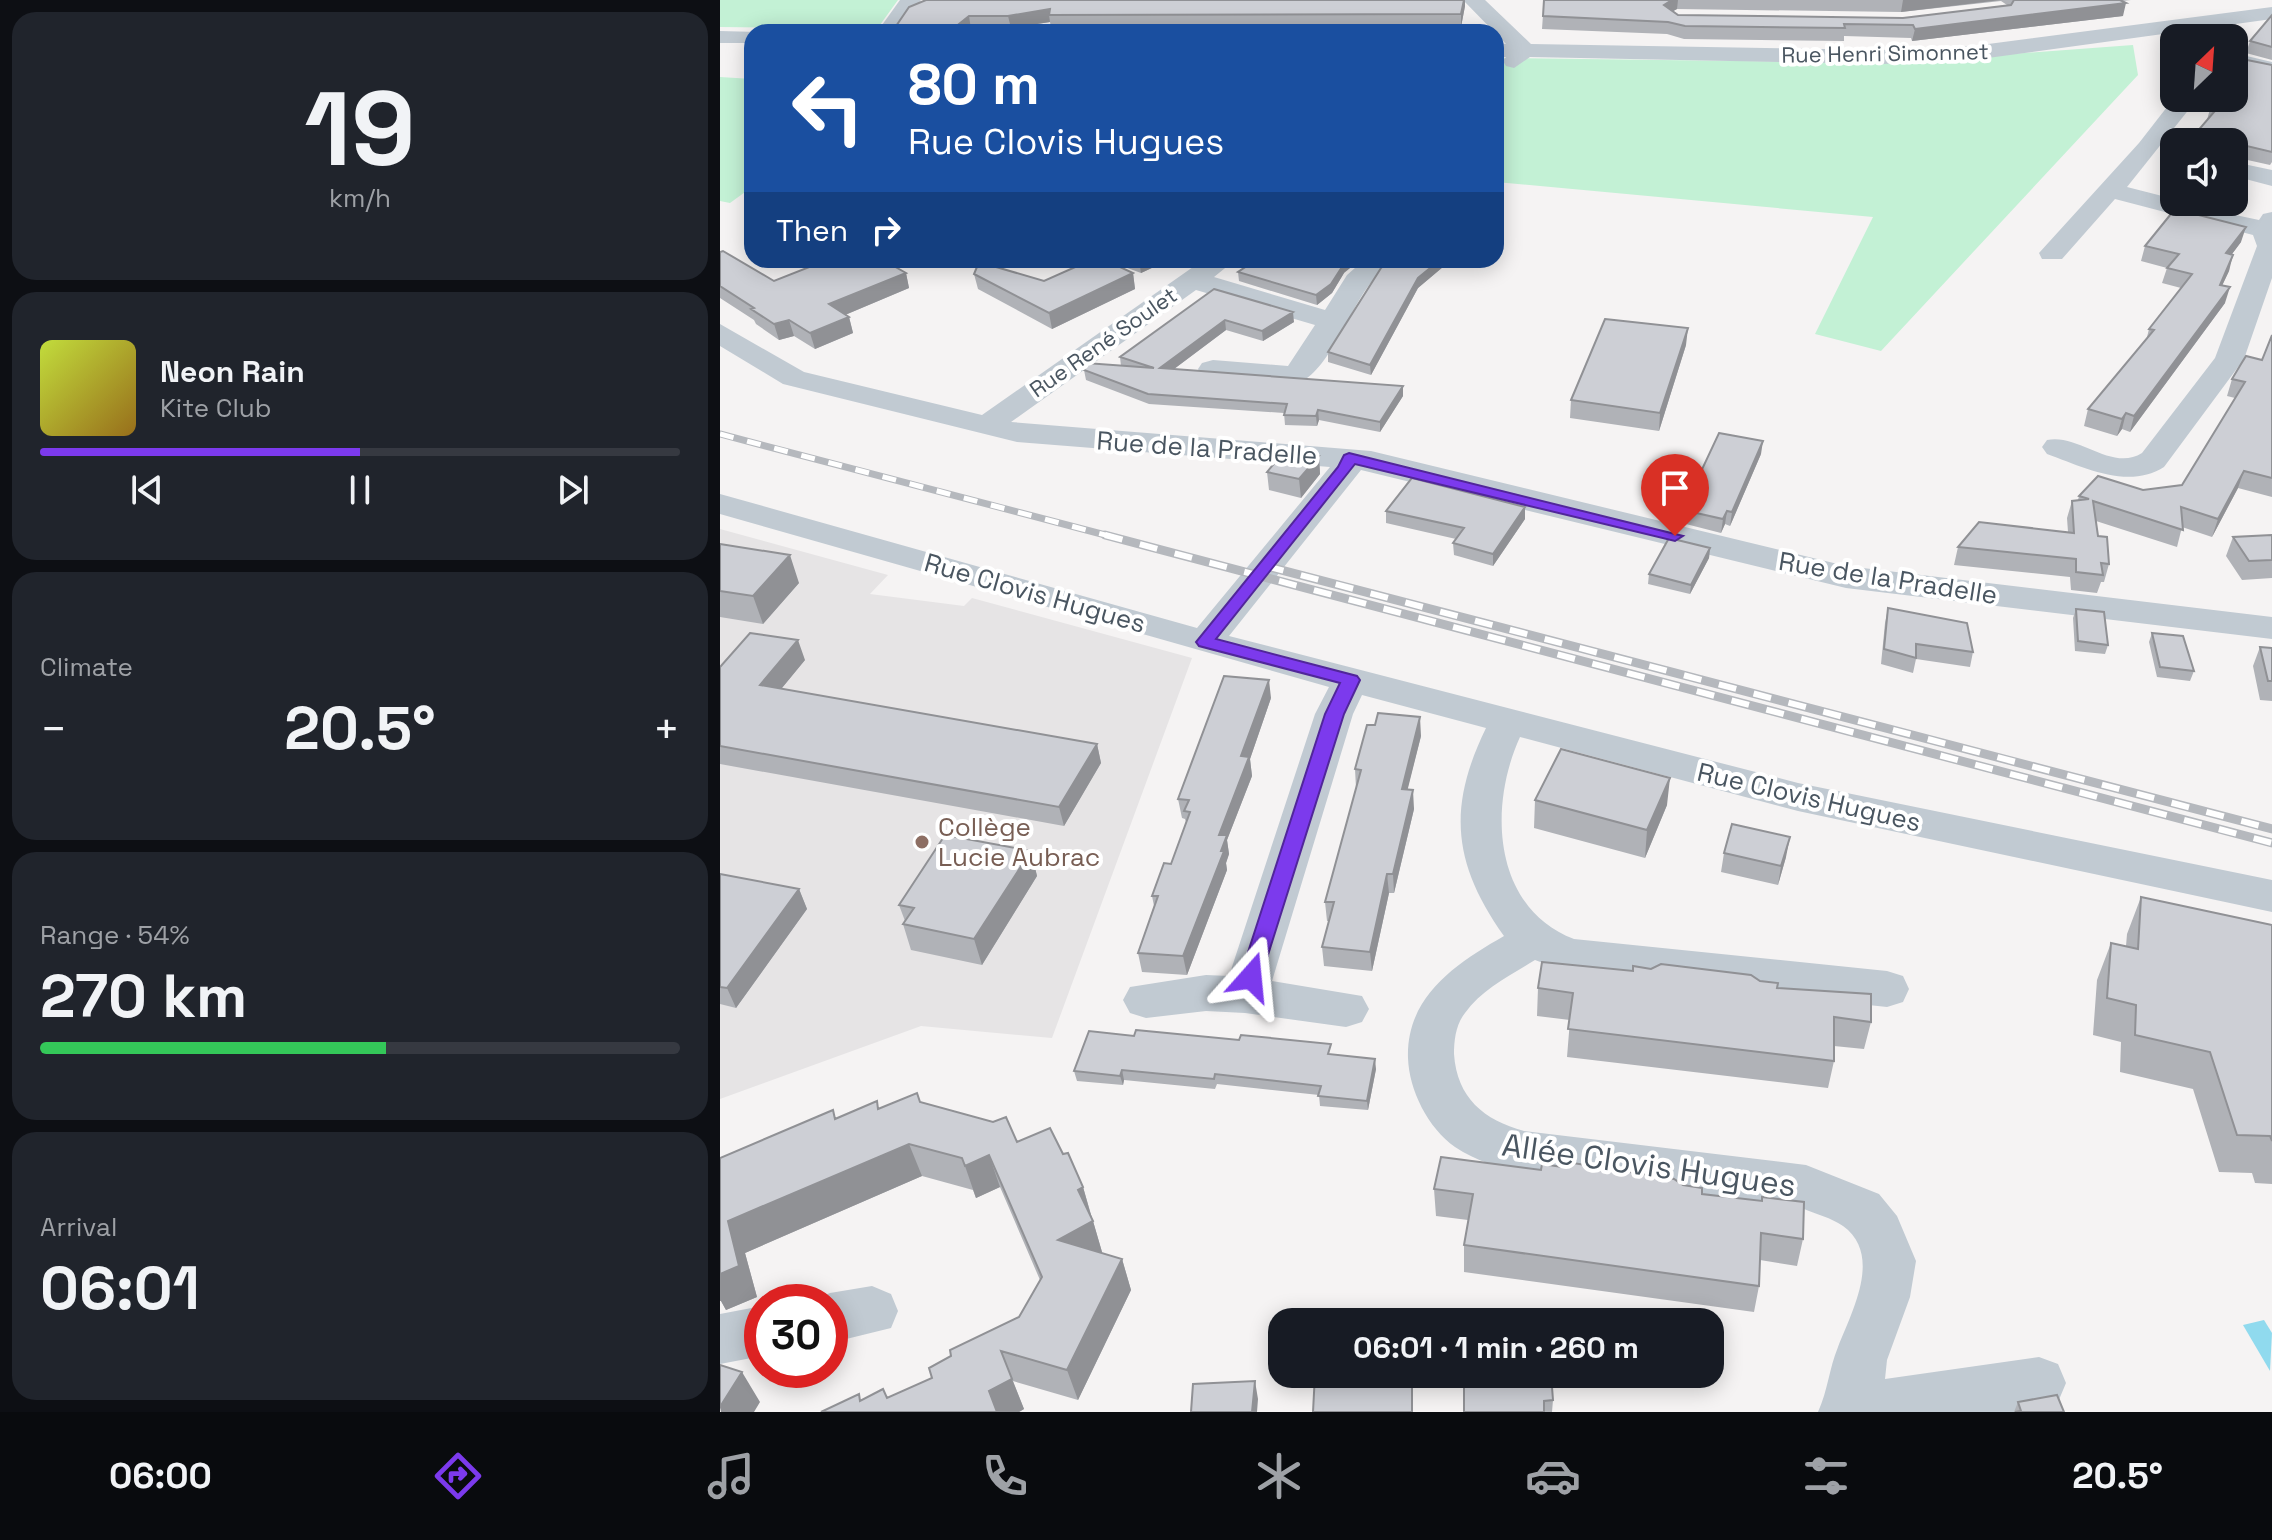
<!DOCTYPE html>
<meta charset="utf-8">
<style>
:root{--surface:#171b24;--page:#20242c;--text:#f1f3f6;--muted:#9ea1a6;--line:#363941;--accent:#7c3aed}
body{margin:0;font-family:"Space Grotesk",sans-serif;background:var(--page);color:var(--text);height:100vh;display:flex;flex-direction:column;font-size:30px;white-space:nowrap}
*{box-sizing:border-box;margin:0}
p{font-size:26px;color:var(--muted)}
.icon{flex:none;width:44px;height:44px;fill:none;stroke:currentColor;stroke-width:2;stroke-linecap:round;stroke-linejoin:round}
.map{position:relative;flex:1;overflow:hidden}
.panel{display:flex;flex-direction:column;gap:12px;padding:12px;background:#0d0f14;width:720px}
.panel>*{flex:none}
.hud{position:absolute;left:24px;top:24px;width:760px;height:244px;border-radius:24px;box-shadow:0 4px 20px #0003;background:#1a4fa0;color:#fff;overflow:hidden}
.needle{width:52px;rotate:25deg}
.controls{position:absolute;left:1440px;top:24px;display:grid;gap:16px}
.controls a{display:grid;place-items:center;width:88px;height:88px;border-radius:16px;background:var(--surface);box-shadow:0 4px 20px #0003;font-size:40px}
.speed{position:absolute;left:24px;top:1284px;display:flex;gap:16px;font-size:40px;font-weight:700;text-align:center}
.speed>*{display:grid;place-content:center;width:104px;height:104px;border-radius:50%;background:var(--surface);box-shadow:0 4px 20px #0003;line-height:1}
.speed .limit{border:12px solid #d22;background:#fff;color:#111}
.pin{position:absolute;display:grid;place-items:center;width:68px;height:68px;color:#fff;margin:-82px -34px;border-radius:50% 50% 50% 0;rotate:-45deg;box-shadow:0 0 8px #0007}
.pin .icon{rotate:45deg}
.me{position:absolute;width:88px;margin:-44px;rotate:18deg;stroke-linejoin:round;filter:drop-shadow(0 0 6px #0008)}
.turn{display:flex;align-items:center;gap:28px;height:168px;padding:0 32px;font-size:36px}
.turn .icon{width:104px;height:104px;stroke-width:2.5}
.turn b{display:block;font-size:56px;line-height:68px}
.then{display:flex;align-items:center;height:76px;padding:0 32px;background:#0003;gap:16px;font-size:30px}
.big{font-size:60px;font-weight:600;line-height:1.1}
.panel .card{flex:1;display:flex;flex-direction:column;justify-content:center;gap:12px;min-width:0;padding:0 28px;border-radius:24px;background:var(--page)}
.panel .dial{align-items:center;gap:0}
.dial b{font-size:104px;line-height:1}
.song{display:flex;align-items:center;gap:24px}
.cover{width:96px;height:96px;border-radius:12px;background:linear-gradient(135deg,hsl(70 70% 55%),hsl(40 70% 35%))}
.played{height:8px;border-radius:4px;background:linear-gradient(90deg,var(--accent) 50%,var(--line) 50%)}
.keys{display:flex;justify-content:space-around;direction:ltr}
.heat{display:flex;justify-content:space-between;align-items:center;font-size:44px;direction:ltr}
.charge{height:12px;border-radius:6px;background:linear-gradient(90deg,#34c759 54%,var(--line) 0)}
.trip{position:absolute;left:548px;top:1308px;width:456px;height:80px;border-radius:24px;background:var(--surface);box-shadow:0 4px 20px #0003;font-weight:600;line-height:80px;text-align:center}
.tab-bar{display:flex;height:128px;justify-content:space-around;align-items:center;background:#090b0e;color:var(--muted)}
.tab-bar .icon{width:56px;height:56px}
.tab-bar .on{color:var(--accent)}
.tab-bar b{font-size:36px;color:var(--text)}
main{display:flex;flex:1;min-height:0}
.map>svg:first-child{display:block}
.education{fill:#e6e4e5}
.green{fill:#c3f1d5}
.water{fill:#90daee}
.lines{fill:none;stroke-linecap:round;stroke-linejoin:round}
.street{fill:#c1cad2;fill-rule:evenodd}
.rail-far1-casing{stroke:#b5b8bd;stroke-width:7}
.rail-casing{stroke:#b5b8bd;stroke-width:9}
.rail-far1{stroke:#fff;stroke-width:5;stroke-dasharray:14;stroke-linecap:butt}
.rail{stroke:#fff;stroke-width:6;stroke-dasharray:18;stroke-linecap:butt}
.wall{fill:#b0b2b7;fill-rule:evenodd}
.shaded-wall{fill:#909195}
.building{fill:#cdcfd5;stroke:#909195;stroke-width:2}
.route{fill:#7c3aed;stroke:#51269a;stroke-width:2}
.education-dot{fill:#8d6e63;stroke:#fff;stroke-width:3}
.labels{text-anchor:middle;stroke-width:8;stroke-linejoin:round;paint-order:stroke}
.far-street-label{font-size:22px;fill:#4a5661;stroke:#fff}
.street-label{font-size:26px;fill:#4a5661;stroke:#fff}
.education-label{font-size:26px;fill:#785e54;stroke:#fff;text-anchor:start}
.near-street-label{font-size:32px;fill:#4a5661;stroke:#fff}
</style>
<main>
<section class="panel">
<div class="card dial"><b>19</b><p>km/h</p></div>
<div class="card">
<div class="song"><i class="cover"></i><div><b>Neon Rain</b><p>Kite Club</p></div></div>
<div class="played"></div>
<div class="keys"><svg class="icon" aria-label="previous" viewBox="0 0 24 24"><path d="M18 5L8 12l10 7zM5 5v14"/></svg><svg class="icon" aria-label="pause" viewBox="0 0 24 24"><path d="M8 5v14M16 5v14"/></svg><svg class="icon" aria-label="next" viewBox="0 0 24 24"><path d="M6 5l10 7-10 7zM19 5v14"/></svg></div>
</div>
<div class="card"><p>Climate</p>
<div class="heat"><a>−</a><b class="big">20.5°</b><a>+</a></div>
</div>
<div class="card"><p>Range · 54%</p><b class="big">270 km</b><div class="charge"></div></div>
<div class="card"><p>Arrival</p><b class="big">06:01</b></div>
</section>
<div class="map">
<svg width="1552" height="1412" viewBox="0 0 1552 1412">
<rect width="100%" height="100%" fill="#f5f3f3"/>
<path class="education" d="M0,529l168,46 -18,19 94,12 8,-8 220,60 -140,380 -131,-12 -201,73z"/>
<path class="green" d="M0,0h178l-21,29 -157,-2z
M1413,45l5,30 -257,276 -66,-17 58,-117 -377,-35v-124l393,5z
M0,77l32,2v108l-22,16 -10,-2z"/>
<path class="water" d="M1544,1320l8,13 -2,38 -27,-46z"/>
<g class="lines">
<path class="street" d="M180,0h21l-22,32h-22z
M743,0h22l46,44 352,6 90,-4 299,-39v12l-299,41 -90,4 -353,-7 -16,11 -8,-2 -3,-5 3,-4h-10v-14l10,1z
M0,31l38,1h-6v11h-32z
M1514,53l38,9v14l-38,-9z
M1454,98h24l-71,89 47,12v3l85,18 4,-6 9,-2v66l-28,81 -80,108c-36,23 -81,0 -117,-13l-5,-7 5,-7c31,-7 65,32 95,13l73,-95 42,-112 -4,-11 -138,-36 -53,60h-20l-3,-6 100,-110z
M1514,162l38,8v16l-38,-10z
M483,260h32l-21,17 111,33 22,-35 17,-15h30c-8,11 -20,17 -27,28 -19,26 -41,88 -72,96l-93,-9 -4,-6 4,-6 11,-3 75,6 27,-41 -119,-35 -185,132 360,29 475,115 426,51v22l-426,-51 -485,-118 -132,166 569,147 474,97v32l-474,-101 -278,-74c-32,70 -27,171 54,202l313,32 16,5 6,13 -6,13 -16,5 -317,-34 -35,-13c-24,15 -53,29 -70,53 -9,11 -11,27 -11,41 3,44 30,66 70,77l282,34 73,29 18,22 19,45 -6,36 -23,63 -2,19 154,-22 19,7 8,19 -8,19 -37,10h-203c10,-22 11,-43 20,-65 14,-36 45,-92 5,-121 -11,-8 -28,-12 -41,-18 -60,-7 -121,-15 -182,-23 -53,-7 -118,-7 -165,-38 -27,-19 -46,-57 -47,-89 -2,-62 49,-95 96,-122 -51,-72 -57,-128 -18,-208l-124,-33 -9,19 -81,267 90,15 7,13 -7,13 -16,5 -101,-14 -39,-2 -60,7 -16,-5 -7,-13 7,-13 76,-12 23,1 86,-262 14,-27 -609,-173v-20l477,134 133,-161 -313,-25 -234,-58 -63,-38v-22l84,48 178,43z
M152,1286l19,8 7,17 -7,17 -61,15v-41l-19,-1 19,-8z
M42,1306v50l-42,8v-50z"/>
<defs>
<path id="rail-far1" d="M0,434l393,103"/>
<path id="rail" d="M385,535l1167,308
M546,566l1006,263"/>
</defs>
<use href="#rail-far1" class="rail-far1-casing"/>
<use href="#rail" class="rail-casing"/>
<use href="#rail-far1" class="rail-far1"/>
<use href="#rail" class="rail"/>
</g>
<path class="wall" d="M824,0h587l-9,1 1,15 -211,25 -1,-3 -67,-2v5l-160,-2 -17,-5 -125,-5zM1281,1l6,4 -104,13 -225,-3 -5,-4 4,-2 224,3z
M745,6l-4,21h-410l-1,-5 -39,6 -40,1 -62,-22z
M1552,15v45l-26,-7 4,-12z
M1552,65v97l-2,3 -36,-8v-15h-42l3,-8 12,-14 3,-11 25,-26 6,-15z
M1521,242l-10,13 -2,16 -7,14 3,18 -95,129 -8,-3 -5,7 -33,-10 4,-17 58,-68 3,-12 32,-41 -19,-5 5,-15 -26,-7 4,-15z
M0,252l54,29 132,-8 3,15 -64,27 4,2 4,16 -38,16 -21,-13 -15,4 -23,-16 -2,-4 -34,-22z
M371,260h78l-28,13 -35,-13 27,13 2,16 -83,40 -74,-40 -4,-15 70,7z
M668,260h62v1l-32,27 -47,87 -43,-13v-10z
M518,272l106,1 -12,20 -15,12 -78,-24z
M494,289l80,33 -31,19 -37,-11 -52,39 229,17v10l-23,36 -61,-12 -2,6 -32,-1 -1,-12 -135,-9 -63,-24 -2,-10 37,-4 -1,-9z
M1552,335v162l-34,-9 -26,49 -30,-10 -5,20 -81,-26 2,15 11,28 -5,18h-3l-4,11 -26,-3 -1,-13 -116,-12 4,-18 110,-15 -1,-14 5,-17 6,-1 1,-4 64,-6 39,-5 53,-87 -8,-2 5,-17 30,-19z
M966,345l-27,86 -89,-13 1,-18z
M1041,454l-31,72 -5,-2 -4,9 -39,-10 1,-13z
M599,456l1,18 -19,24 -32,-8 -2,-18z
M805,507v12l-32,47 -39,-11 -1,-12 3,-4 -70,-16v-12z
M1552,535v43l-30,2 -16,-24 7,-19z
M0,544l79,39 -36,41 -43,-7z
M990,548l-1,10 -19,36 -42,-10 1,-10z
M1168,608l85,44 -3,15 -54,-8 -3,14 -32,-9 4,-41z
M1356,609l32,36 -3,9 -30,-3 -2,-33z
M1432,633l42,38 -4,10 -33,-4 -8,-35z
M1540,647l12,1v53l-12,-1 -7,-34z
M85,660l-24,29 316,55 4,19 -37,63 -344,-62v-97z
M551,698l-21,61 2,17 -25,64 2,14 -3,9 1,7 -40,105 -45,-3 -4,-19 16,-47 -2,-10 19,-32 15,-42 -1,-3 -3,-1 -4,-19z
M701,736l-14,54 7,19 -20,84h-5l-17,78 -48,-5 -2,-19 7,-26h-2l-2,-19 31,-114 -1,-19z
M815,800l132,5 -22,53 -111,-30z
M311,851l6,25 -55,89 -71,-15 -8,-26 2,-3 -6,-16z
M1004,853l62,4 -8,28 -57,-13z
M0,874l79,15 8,20 -71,99 -16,-4z
M1421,897l131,28v259l-17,-1 -3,-10 -33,-1 -26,-83 -73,-17 1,-30 -28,-7 4,-55 14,-37 15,3 1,-12z
M913,971l127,10 17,7 94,34 -7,27 -30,-3v15l-6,27 -261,-31 3,-37 -33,-4 1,-28z
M656,1069l-8,41 -48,-4 -1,-11 -102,-11 -2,5 -91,-9 -1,5 -46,-4 -3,-10z
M201,1102l96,40 46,12 20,33 19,65 -1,1 21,6 9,31 -53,110 -65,-19 11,28 -5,3h-198l41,-12 26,-2 44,-20 19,-22 68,-39 21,-37 -40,-93 -24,11 -3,-8 -51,-14 -177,77 12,44 -31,13 -5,-9h-1v-143l116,-40 44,-10z
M821,1170l142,15 120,54 -6,27 -37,-6 -1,26 -5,26 -290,-40v-27l4,-25 -32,-4 -2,-27z
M744,1376l89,24 -1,12h-88z
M1298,1402l46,10h-50z"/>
<path class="shaded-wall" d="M744,0h1v6l-4,21v-13z
M952,0h6l-1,9 -14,8 1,-12z
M1183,0h98l-100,12z
M1406,3l-3,13 -211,25 3,-12z
M330,9l-1,6 1,7 -39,6 -3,-12z
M249,16l2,13 -4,3h-18z
M1526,227l-5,15 -20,27 5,-16z
M1513,255l-4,16 -14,30 5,-16z
M419,260h30l-28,13z
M628,260h12l-16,13 -12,20 -15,12 -1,-10z
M720,260h10v1l-32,27 -47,87 -1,-10 48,-87z
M186,273l3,15 -76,32 -4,-16z
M413,273l2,16 -83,40 -3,-16z
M1510,287l-5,16 -95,129 4,-16z
M573,312l1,10 -31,19 -1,-10z
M129,317l4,16 -38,16 -5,-16z
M69,320l5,16 -15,4 -5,-16z
M505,320l1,10 -64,48 -2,-10z
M968,328l-2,17 -27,86 1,-18z
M683,386v10l-23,36v-10z
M598,410l1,10 -2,6 -1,-10z
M1406,413l-4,16 -5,7 5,-17z
M1043,441l-2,13 -31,72 2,-14z
M599,456l1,18 -19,24 -2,-19z
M1524,471l-6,17 -26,49 6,-18z
M805,507v12l-32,47v-12z
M1007,511l-2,13 -4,9 2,-14z
M990,548l-1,10 -19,36 1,-9z
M70,555l9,28 -36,41 -10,-28z
M78,640l7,20 -37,45 -8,-20z
M549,680l2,18 -21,61 2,17 -25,64 2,14 -3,9 1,7 -40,105 -4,-19 58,-200z
M700,717l1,19 -18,72 -1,-19z
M377,744l4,19 -37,63 -5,-19z
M950,778l-3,27 -22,53 2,-28z
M693,790l1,19 -20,84 -1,-19z
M1070,837l-4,20 -8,28 3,-19z
M311,851l6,25 -55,89 -8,-26z
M667,874l2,19 -17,78 -2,-19z
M79,889l8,20 -71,99 -9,-20z
M655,1059l1,10 -8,41 -1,-9z
M402,1070l2,10 -1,5 -3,-9z
M189,1144l13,32 -177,77 12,44 -31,13 -5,-9h-1v-27l8,-53z
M269,1155l11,32 -24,11 -11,-32z
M363,1187l9,32 -14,-29z
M373,1221l9,31 -34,20 -10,-32z
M402,1259l9,31 -53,110 -11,-30z
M22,1372l18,30 -6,10h-33l-1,-5z
M292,1379l12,30 -5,3h-22l-8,-21z
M535,1381l3,18 -1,13h-5z"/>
<path class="building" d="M206,0h538l-3,14 -412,1 1,-6 -42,7h-39l-20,16h-57l17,-25z
M824,0h128l-8,5 14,10 225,3 108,-13 3,-5h106l6,3 -211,26 -2,-4 -69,-1 1,4 -160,-2 -17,-4 -125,-6z
M1552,15v32l-22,-6z
M1527,60l25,5v87l-38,-9v-1l-39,-8 20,-23 -5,-2 11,-11h13v-14l6,-6 -3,-1 6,-7 -2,-2z
M1455,209l71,18 -20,26 7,2 -13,30 10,2 -96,129 -8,-3 -4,6 -34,-10 66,-79 -5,-1 43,-55 -25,-6 12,-14 -34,-8z
M3,251l51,30 53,-21h56l23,13 -77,31 20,13 -39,16 -21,-13 -15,4 -23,-15 3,-1 -34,-22v-34z
M371,260h14l28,13 -84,40 -75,-39 5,-12 65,19z
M536,260h92l-4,4 -13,20 -15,11 -78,-23z
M668,260h52l-22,18 -48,87 -42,-13 53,-84z
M494,289l79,23 -31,19 -37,-11 -65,48 243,18 -23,36 -62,-12 -2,6 -32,-1 3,-11 -139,-10 -64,-24 2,-7 68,5 -34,-11z
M885,319l83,9 -28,85 -89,-13z
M1552,335v143l-28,-7 -26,48 -37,-12 2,23 -90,-29 5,35 9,1 2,27 -8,-1 2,12 -27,-3v-13l-118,-12 21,-25 95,11 -2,-32 17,-2 -10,-3 19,-20 45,14 39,-5 63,-103 -13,-3 9,-15 5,-8 16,4z
M999,433l44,8 -31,71 -5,-1 -4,8 -40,-9z
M566,449l33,7 -20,23 -32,-7z
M692,478l113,29 -32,47 -40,-11 11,-15 -78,-17z
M1552,535v25l-23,1 -16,-24z
M949,538l41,10 -19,37 -42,-11z
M0,544l70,11 -37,41 -33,-5z
M1168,608l79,15 6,29 -57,-8v14l-32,-9z
M1356,609l28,3 4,33 -30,-4z
M30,633l48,7 -38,45 337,59 -38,63 -339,-61v-79z
M1432,633l31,3 11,35 -34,-4z
M1540,647l12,1v33h-4z
M504,676l45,4 -28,76 8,1 -30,78h8l-6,16h3l-41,105 -45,-3 20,-57h-6l12,-33 7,1 19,-52 -6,-1 5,-11 -11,-1z
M658,713l42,4 -18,72 11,1 -20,84h-6l-17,78 -48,-5 12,-45h-9l36,-132 -6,-1 12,-44h8z
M841,749l109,29 -23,52 -112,-30z
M1012,824l58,13 -9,29 -57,-13z
M225,835l86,16 -57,88 -71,-15 11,-16 -15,-3z
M0,874l79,15 -72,99 -7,-1z
M1421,897l131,28v216l-2,-5 -33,-1 -27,-83 -75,-17 1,-30 -29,-7 4,-55 27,6z
M822,962l91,9v-5l18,3 10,-5 90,11 9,6 18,2 -1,5 94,6v28l-37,-5v44l-266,-32 5,-36 -35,-5z
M416,1030l103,10 2,-5 90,9 -3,10 47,5 -8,42 -49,-5 3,-10 -106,-12 -1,5 -92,-9 -2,6 -46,-5 15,-40 45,5z
M197,1093l3,9 73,20 13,-5 11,25 33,-14 13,26 5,-1 15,34 -5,3 15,31 -35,19 64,19 -55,111 -66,-19 11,28 -23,12 8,21h-176l38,-18 1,7 23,-12 4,9 45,-20 -3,-10 22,-12 -1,-6 69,-33 23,-40 -53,-122 -24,11 -3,-8 -53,-14 -181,77 11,45 -19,8v-116l113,-48 2,9 42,-18 1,8z
M721,1157l100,13 1,-6 20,3 11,-4 101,16 9,6 19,3v6l60,7v-4l42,5 -1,37 -42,-6 -2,53 -295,-41 9,-51 -39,-5z
M0,1365l22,7 -22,35z
M595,1374h97v38h-99z
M798,1374h33l2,26 -9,1v11h-80v-36z
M535,1381l-3,31h-61l2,-28z
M1337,1395l7,17h-49l6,-1 -3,-9z"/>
<path class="route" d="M629,453l334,83 -8,5 -320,-77 -139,175 141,37 3,4 -16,34 -83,263 -10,8 -11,-8 85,-263 15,-31 -141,-37 -3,-4 142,-175 6,-12z"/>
<circle class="education-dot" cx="202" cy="842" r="8"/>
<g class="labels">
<g class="far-street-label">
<text transform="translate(1165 53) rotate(-1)" y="8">Rue Henri Simonnet</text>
<text transform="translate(383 342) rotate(-35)" y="8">Rue René Soulet</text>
</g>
<g class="street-label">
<text transform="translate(487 448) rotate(4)" y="9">Rue de la Pradelle</text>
<text transform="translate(1168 578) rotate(9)" y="9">Rue de la Pradelle</text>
<text transform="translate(315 593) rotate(16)" y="9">Rue Clovis Hugues</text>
<text transform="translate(1089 797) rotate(13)" y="9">Rue Clovis Hugues</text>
</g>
<g class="education-label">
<text x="218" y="836">Collège<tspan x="218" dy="30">Lucie Aubrac</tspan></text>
</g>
<g class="near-street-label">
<text transform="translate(929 1165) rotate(8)" y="11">Allée Clovis Hugues</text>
</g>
</g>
</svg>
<div class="controls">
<a><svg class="needle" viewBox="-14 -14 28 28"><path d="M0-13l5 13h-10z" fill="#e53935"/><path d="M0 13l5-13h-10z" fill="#9ea1a6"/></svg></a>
<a><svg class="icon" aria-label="sound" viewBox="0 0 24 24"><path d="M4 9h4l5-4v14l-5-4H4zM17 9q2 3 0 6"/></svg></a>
</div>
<div class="speed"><div class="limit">30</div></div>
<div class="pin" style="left:955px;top:536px;background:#d93025"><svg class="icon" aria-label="arrive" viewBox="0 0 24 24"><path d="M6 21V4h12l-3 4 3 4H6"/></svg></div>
<svg class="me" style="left:531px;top:977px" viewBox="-20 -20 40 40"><path d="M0-17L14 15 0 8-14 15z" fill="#7c3aed" stroke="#fff" stroke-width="4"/></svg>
<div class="trip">06:01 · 1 min · 260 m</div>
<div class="hud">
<div class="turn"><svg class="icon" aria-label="left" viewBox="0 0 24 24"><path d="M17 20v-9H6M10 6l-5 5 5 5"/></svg><div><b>80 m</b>Rue Clovis Hugues</div></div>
<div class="then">Then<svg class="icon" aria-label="right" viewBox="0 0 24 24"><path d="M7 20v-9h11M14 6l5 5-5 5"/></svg></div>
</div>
</div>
</main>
<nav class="tab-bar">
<b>06:00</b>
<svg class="icon on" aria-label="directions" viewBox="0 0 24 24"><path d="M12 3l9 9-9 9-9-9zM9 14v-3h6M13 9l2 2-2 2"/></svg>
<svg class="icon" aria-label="music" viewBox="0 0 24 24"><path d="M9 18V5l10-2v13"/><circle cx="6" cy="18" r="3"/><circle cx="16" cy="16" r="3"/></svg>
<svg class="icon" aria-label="phone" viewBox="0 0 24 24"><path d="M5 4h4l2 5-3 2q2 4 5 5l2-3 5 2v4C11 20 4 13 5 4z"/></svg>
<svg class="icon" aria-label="climate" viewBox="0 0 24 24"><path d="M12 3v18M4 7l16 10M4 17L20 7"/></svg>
<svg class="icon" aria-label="car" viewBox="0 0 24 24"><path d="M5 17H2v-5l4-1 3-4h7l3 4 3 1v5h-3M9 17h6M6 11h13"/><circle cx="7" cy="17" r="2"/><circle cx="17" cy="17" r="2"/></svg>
<svg class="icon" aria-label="filters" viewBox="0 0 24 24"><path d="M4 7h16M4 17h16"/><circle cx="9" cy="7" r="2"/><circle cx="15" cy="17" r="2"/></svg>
<b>20.5°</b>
</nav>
